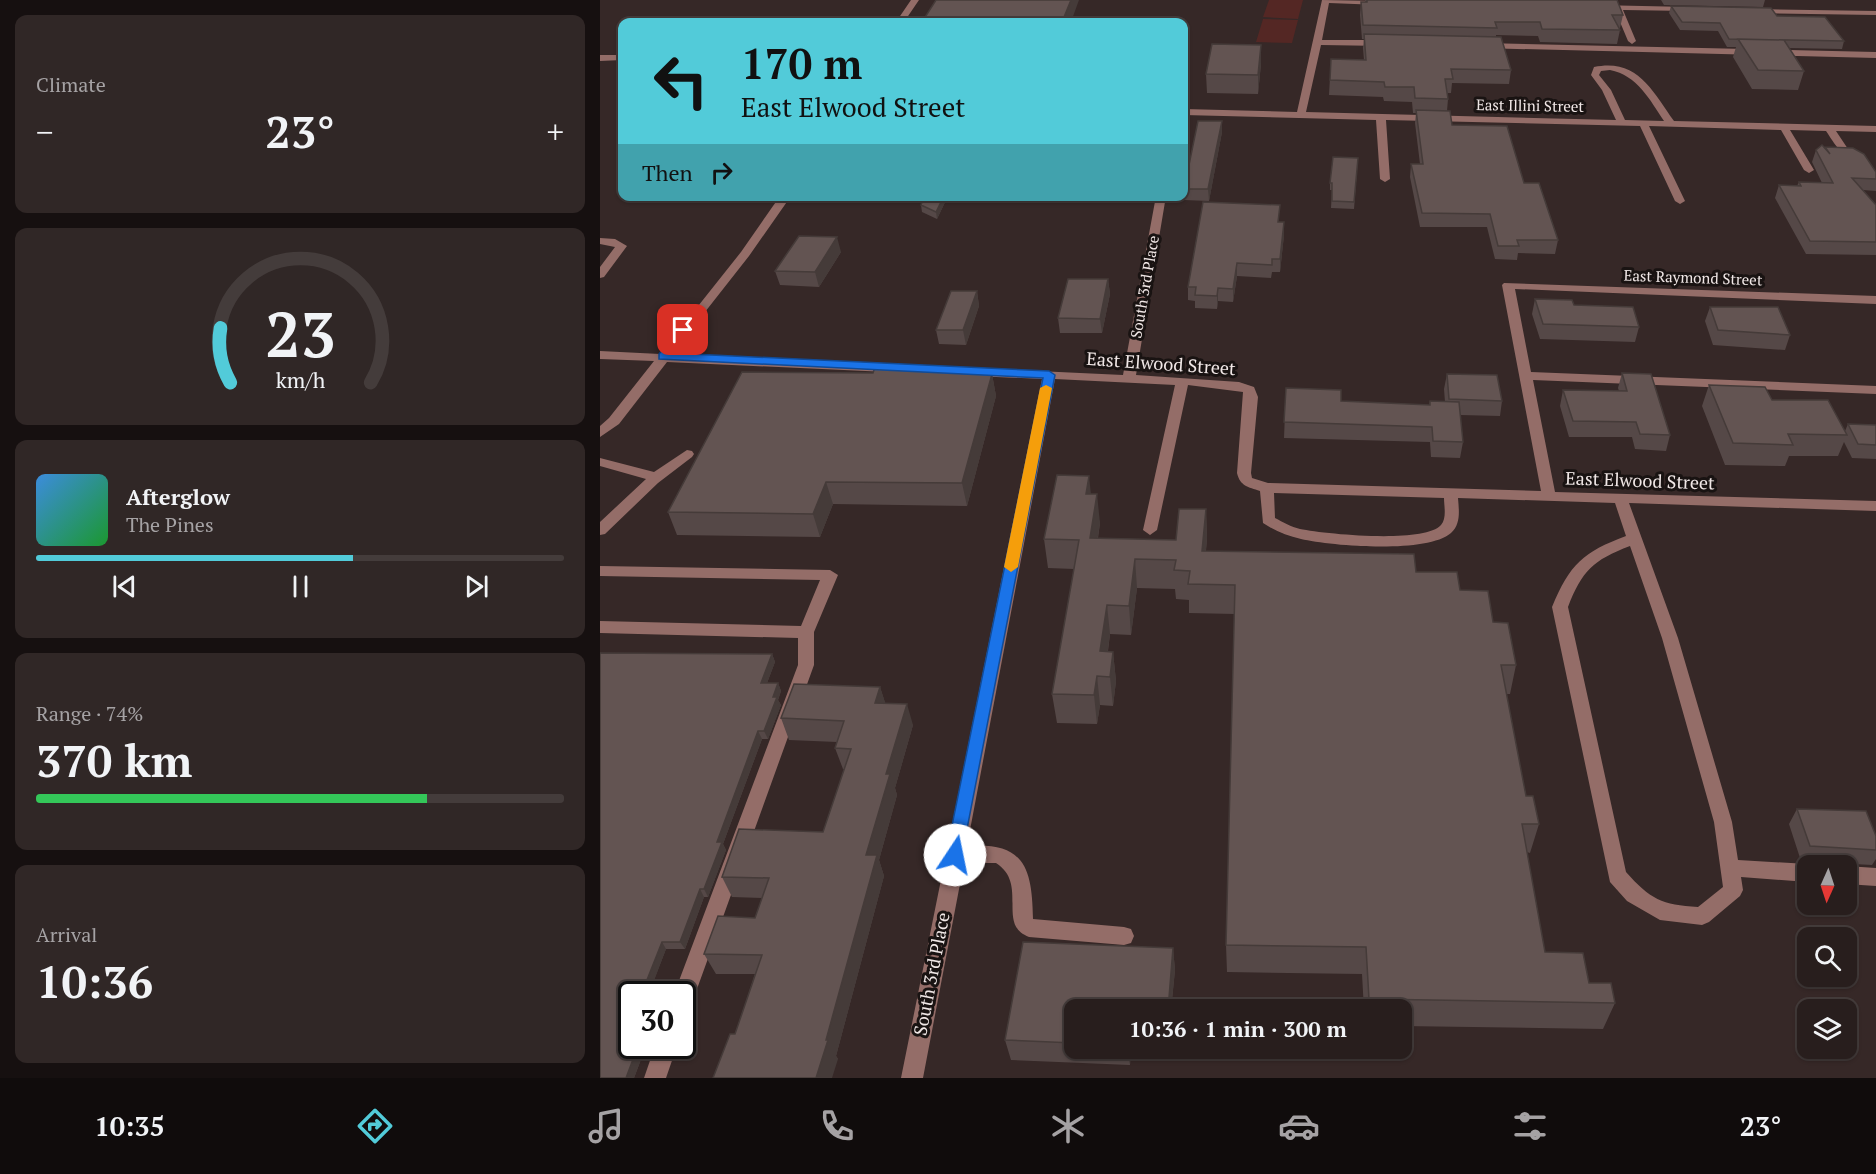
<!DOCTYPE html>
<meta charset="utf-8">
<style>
:root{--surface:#281e1d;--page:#302726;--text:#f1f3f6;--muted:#a5a2a4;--line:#443c3b;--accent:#52cbd9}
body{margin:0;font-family:"PT Serif",serif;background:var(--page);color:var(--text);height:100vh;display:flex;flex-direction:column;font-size:22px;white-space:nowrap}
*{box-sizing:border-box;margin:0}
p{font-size:20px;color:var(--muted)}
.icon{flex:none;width:33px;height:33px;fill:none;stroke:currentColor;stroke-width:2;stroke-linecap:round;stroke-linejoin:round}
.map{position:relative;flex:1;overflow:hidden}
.sheet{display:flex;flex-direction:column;gap:15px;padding:15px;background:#161010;width:600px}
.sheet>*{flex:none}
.guide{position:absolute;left:18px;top:18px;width:570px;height:183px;border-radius:12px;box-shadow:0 2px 4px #0004,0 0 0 2px var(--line);background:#52cbd9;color:#111;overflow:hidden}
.needle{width:39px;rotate:183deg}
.controls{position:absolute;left:1197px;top:855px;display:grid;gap:12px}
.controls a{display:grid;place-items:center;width:60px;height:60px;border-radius:12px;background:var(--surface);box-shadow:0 2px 4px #0004,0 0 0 2px var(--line);font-size:30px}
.speed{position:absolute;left:18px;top:981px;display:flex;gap:12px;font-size:30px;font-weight:700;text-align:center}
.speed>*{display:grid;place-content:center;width:78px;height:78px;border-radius:50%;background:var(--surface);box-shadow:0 2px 4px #0004,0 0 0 2px var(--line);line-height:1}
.speed .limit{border:3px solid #111;border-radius:9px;background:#fff;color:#111}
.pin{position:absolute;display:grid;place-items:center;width:51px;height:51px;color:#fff;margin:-26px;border-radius:12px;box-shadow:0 3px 9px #0006}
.me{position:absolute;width:66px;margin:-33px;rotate:11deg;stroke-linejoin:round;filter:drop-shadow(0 0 4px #0008)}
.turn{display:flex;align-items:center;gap:21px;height:126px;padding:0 24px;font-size:27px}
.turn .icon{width:78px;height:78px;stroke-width:2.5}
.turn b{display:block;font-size:42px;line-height:51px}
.then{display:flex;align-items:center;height:57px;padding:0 24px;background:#0003;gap:12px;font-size:22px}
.big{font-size:45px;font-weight:700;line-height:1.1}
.sheet .tile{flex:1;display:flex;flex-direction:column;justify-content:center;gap:9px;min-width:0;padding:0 21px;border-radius:12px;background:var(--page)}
.sheet .dial{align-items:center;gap:0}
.dial svg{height:156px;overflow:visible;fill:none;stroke:var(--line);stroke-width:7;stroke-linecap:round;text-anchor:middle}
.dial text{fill:var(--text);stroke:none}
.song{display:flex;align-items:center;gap:18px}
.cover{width:72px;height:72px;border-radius:9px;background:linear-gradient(135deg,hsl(210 70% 55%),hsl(130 70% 35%))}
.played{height:6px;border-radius:3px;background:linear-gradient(90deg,var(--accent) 60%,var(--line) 60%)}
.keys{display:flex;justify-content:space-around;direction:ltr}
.heat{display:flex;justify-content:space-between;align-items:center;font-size:33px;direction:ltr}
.charge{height:9px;border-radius:4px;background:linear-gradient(90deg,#34c759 74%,var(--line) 0)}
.trip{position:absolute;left:464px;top:999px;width:348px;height:60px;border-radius:12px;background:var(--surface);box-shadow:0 2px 4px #0004,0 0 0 2px var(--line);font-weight:700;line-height:60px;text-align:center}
.tabs{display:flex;height:96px;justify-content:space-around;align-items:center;background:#100c0c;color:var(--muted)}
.tabs .icon{width:42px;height:42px}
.tabs .current{color:var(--accent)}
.tabs b{font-size:27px;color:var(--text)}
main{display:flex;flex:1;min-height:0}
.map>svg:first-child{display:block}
.green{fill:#542724}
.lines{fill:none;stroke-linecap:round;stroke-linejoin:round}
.minor{fill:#946d68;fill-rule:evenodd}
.wall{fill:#554847}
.shaded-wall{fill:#453b39}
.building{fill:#635452;stroke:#453b39;stroke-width:1.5}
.route{fill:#1a73e8;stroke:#114b97;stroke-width:1.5}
.slow{fill:#f59e0b}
.labels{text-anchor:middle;stroke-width:6;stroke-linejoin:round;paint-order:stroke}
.far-street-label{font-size:15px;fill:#f0e7e6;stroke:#191312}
.street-label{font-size:18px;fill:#f0e7e6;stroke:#191312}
</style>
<main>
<section class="sheet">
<div class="tile"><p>Climate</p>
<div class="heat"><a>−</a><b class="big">23°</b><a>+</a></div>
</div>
<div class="tile dial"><svg viewBox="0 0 100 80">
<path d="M14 69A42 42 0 1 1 86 69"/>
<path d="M14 69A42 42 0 0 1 9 41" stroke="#52cbd9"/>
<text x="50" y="56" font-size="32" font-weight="700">23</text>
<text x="50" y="72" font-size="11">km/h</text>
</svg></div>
<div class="tile">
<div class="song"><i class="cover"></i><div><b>Afterglow</b><p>The Pines</p></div></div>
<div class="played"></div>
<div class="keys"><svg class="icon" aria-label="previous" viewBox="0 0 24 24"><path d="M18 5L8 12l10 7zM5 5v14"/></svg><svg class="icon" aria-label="pause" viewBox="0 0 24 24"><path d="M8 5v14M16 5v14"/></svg><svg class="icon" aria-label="next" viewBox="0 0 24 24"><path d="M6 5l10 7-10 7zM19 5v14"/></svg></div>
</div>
<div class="tile"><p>Range · 74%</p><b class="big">370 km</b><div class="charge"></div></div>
<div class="tile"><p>Arrival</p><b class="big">10:36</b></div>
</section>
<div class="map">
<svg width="1276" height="1078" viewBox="0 0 1276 1078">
<rect width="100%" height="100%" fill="#362827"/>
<path class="green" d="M669,0h34l-5,19 -35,-2z
M663,19l35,1 -6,23 -36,-1z"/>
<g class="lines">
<path class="minor" d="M311,0h8l-15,22h-8z
M722,0l58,1 4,2 -4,2 -51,-2 -7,37h62l4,3 -4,3 -63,-1 -15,67 310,8 -14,-30 -11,-15 3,-8c43,-9 58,23 80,54l202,5v6l-40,-1 12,18 14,6v4c-19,2 -27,-15 -36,-28l-36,-1 24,40 -5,3 -5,-3 -23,-40 -132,-4 36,75 -5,3 -5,-3 -35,-75 -254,-6 4,59 -5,3 -5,-3 -4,-59 -192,-5v-6l113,3zM1010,70c27,5 40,30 54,51l-39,-1 -14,-30 -12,-15 2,-4z
M996,5l93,2 4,2 -4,2 -66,-1 13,31 -4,3 -4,-3 -13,-31 -19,-1z
M1155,9l121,2v4l-124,-2 -1,-2z
M883,43l393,9v6l-396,-10 -1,-2z
M0,55h22v5l-22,1z
M180,196h11l-42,60 -77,98 451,21 33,-179h10l-30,179 103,7 15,5 4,10 -7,76 1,5 16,5 273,8 -39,-206 2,-2 372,13v8l-361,-15 16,83 345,14v8l-343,-14 22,112 321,9v10l-247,-8 49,135 54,184 6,38 70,4 3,2h-3v16l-67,-5 2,13 -3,6 -31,26 -7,3 -42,-5 -33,-19 -17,-19 -58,-275c18,-43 31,-55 74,-71l-11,-33 -157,-5c1,13 3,26 -7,35 -24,21 -120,13 -150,6 -14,-3 -26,-8 -38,-16l-3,-32c-12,-4 -20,-5 -23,-18l6,-81 -55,-7 -31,145 -7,5 -7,-5 32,-145 -120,-6 -88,467c58,-4 65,22 66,73l91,8 7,2 3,7 -3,7 -7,2 -95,-8c-33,-12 0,-53 -33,-74h-32l-41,215h-22l141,-699 -375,-17 -48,62 -19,13v-11l9,-8 45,-57 -54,-2v-8l60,3 81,-102zM674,493l170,5c0,8 3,20 -3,27 -17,19 -116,9 -141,4 -9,-2 -17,-7 -25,-11zM1030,546l32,92 52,184 9,65 -25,20c-36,-2 -48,-8 -72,-35l-58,-265c14,-36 25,-47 62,-61z
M0,238l15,1 12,7 -23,31 -4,1v-11l15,-20 -15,-3z
M87,450l5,1 2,3 -2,3 -34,26 -53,51 -5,1v-13l46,-43 -46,-13v-8l54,14z
M0,566l230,4 8,5 -24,57v33l-121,335 -4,7 -7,3v-16h-8l124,-329v-27l-198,-5v-12l201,5 19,-46 -220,-4z
M1246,866l30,2v18l-30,-2z
M55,1046h22l-11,32h-22z"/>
</g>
<path class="wall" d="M765,0h252l6,15 -3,13h-1l1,2 -3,14 -77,-2 -2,-6 -42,-1v2l15,33 -2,14 -57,-1 -1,10h-3v6l-1,12 5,14 72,58 34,57 -3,14 -37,-1 -1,7 -22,-1 -8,-32h-67l-10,-50 1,-13h9l-5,-41 1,-10h-3l-1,-11 -28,-1 -1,-4 -54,-2 2,-36 33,1 -1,-12 1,-9h-2l-2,-24 1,-13h4z
M1061,0h104l-2,7 -99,-2z
M1071,6l106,10 67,25 -2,8 -53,-1 15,23 -6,19 -46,-1 -19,-32 3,-10h-9l-9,-16 -38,-1 -11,-17z
M661,64l-3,30 -51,-1 -1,-19z
M622,121v11l-13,69 -25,-1v-12z
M1225,147l51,25v19l-13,-1 13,15v50l-70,-1 -31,-56 4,-13 18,1 2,-4 23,1 -10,-21 4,-12 9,-2z
M758,158l-4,51 -23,-1 1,-18h-2v-7z
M324,196h24l-11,23 -15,-7 -1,-7z
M680,222l4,13 -4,37h-8l-1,6 -34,-2 -4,26 -15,-1 -1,8 -22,-1v-7l-7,-1v-13z
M241,252l-22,35 -39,-2 -5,-14z
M508,279l2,15 -8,39h-42l-2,-15z
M377,291l2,15 -13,39 -27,-1 -3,-14z
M935,299l39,6 65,22 -4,15 -95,-3 -8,-25z
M1110,307l80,28 -5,15 -72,-5 -8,-24z
M351,368l1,5 40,1 4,22 -29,110 -134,-2 -13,33 -143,-2 -9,-23 205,-139z
M1022,373l48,62 -4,16 -31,-2 -3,-12h-63l-9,-31 3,-16 56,1 -1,-3z
M847,374l55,27 -2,15 -40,-1 3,27 -3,16 -29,-1 -1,-15 -146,-4 2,-50 55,13 88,4 1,-4 15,1 -1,-13z
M1109,385l63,15 73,31 3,-7 28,1v34l-24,-1 -8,-16 -6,14h-49l-4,10 -60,-1 -23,-59z
M491,494l9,29 -2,15 78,2 30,-31 1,29 -1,13 210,21 44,18 33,32 23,43 -6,29h-4l20,102 13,28 -9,29 -3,-1 18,100 44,31 26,20 -12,26 -202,-3v-16h-37l-2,-36 -135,-2 -1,-27 9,-331 -46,-1v-13l-13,-1 -1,-10 -38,-1 -6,47 -21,-1 -2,17 5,1 3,29 -3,25 -13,-1 -3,19 -40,-1 -5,-29 22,-125 -26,-1 -4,-29z
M0,653l172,1 3,8 -8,21h11l3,8 -3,9 3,5 -13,34h-6l-39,105 3,6 -18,47h-4l-19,52h-19l-16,41h9l3,4h-30v52h14l-12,32h-34z
M280,687l5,16 28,22 -18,63 2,7 -18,65 5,16 -48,180 2,3 -103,-25 20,-60h-39l-12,-20 51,-36 7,-20 -30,-1 -10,-20 101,-45 21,-63h-1l-8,-21 2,-6 -48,-2 -8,-22z
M1197,809l79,27v23l-4,6 -71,-4 -12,-37z
M423,942l150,6 2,22 -4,40h-97v38h94v4l-37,-2 -1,15 -119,-5 -6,-20z"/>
<path class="shaded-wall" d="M471,0h8l-8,22h-9z
M661,45v19l-3,30v-19z
M622,121v11l-13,69 -1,-12z
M344,196h4l-11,23 -1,-7z
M684,222v13l-4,37v-13z
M237,237l4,15 -22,35 -4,-15z
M637,263v13l-4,26v-13z
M508,279l2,15 -8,39 -2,-14z
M618,288v13l-1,8v-13z
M377,291l2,15 -13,39 -3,-15z
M392,374l4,22 -29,110 -5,-23z
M489,476l3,28 -6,-10z
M226,482l7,22 -13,33 -7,-23z
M497,494l3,29 -7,43 -3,-28z
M606,509l1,29 -4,42 -1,-29z
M535,559l2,29 -6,47 -2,-29z
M507,605l3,29 -6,43 -4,-26z
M513,652l3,29 -3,25 -3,-29z
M172,654l3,8 -11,29 -3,-8z
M497,676l3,29 -3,19 -3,-29z
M178,683l3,8 -3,9 3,5 -13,34 -4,-8 9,-34z
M280,687l7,21 -12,-5z
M307,704l6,21 -18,63 2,7 -18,65 5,16 -48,180 2,3 -6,19h-16l10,-38 40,-185 20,-81z
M158,731l4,8 -39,105 3,6 -18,47 -4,-8 13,-47z
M100,889l4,8 -19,52 -5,-7z
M62,942l4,7 -17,45 -6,-4z
M573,948l2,22 -4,40h-3z
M38,1046h8l-12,32h-8z
M527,1048h4l-1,17z"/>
<path class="building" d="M336,0h135l-9,22h-140z
M767,0h250l6,15h-11l8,15 -78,-1 -2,-7h-45l2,6 -134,-3 -2,-23h6z
M1071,6l100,2 6,8 48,1 19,24 -115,-2 -9,-16 -38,-1z
M764,34l137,3 10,33 -60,-1 2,10h-8l3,20 -33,-1 -1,-11h-29l-1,-5 -54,-2 1,-21 35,1z
M1138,39l46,1 20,31 -46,-1z
M612,44l49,1 -3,30 -52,-1z
M816,110l34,1 2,14 55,1 17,57h15l19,57h-41l2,6h-21l-8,-32 -68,-1 -11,-49h12z
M598,121h24l-14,68h-24z
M1222,145l8,9 -5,-7 28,1 11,6 12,18v7l-24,-1 24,27v37l-66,-1 -31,-56 22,1 -2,-4 34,1 -17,-33z
M733,157l25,1 -4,44 -22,-1v-18h-2z
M324,196h20l-8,16 -15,-7z
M603,202l77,3 -2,17h6l-4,37h-8v6l-35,-2 -4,26 -15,-1 -1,8 -22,-1 1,-8h-8z
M199,236l38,1 -22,35 -40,-1z
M468,279h40l-8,40 -42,-1z
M351,291h26l-14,39h-27z
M935,299l37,1 2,5 59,2 6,20 -96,-3z
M1110,307h68l12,28 -72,-5z
M275,367l76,1 -1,5 42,1 -30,109 -136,-1 -13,32 -145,-2 74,-140 131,1z
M1022,373l29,1 19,61 -30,-1 -4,-12 -63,-1 -10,-31 64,1z
M847,374l50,1 5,26 -53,-2z
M1109,385l56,2 7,13h56l19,35 -59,-1 5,11 -60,-2z
M686,388l55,2v11l89,4v-4l29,1 4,40 -30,-1 -1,-14 -148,-5z
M1248,424l28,1v20l-18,-1z
M457,475l32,1 -3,18h11l-7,44 86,2 3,-31h27l-4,42 212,3 2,18h41l3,18 28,1 5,31 15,1 8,42h-15l25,131h7l6,28h-17l23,128 38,1 6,30h22l4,20 -246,-4 -3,-52 -140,-2 9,-360 -47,-1 2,-13 -16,-1 2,-10 -41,-1 -6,47 -22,-1 -7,46 13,1 -3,25 -13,-1 -3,19 -42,-1 27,-154 -35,-1z
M0,653l172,1 -11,29h17l-5,14h4l-13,34h-6l-41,111h5l-18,47h-4l-20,53h-18l-19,48h16l-2,4h-25v52h6l-12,32h-26z
M194,684l86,3 -5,16 32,1 -21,70h4l-24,81h11l-51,185h2l-12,38h-103l17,-44h5l27,-79 -58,-1 14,-38 37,2 14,-40 -47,-1 17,-48 84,3 28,-83 -16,-1 9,-27 -63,-3z
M1197,809l69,2 10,25v14l-66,-4z
M423,942l150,6 -5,62h-94v33l-69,-3z"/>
<path class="route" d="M83,327l6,3 -18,23 378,18 6,4 -94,485 -6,2 -6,-2 -3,-5 97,-477 -384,-19v-5l20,-26z"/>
<path class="slow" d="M446,385l6,3 -34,179 -7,5 -7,-5 36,-179z"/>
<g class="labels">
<g class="far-street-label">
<text transform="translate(930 106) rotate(1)" y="5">East Illini Street</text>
<text transform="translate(1093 278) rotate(2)" y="5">East Raymond Street</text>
<text transform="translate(545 287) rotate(-80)" y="5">South 3rd Place</text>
</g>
<g class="street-label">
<text transform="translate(561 364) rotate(4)" y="6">East Elwood Street</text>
<text transform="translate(1040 481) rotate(2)" y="6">East Elwood Street</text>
<text transform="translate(332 974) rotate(-79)" y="6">South 3rd Place</text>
</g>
</g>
</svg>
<div class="controls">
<a><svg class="needle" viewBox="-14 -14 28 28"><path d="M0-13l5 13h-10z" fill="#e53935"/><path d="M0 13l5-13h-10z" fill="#a5a2a4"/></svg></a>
<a><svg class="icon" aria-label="search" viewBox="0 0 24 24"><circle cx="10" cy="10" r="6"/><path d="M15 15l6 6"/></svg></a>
<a><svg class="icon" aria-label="layers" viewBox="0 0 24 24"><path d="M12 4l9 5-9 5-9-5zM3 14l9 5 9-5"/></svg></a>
</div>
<div class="speed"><div class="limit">30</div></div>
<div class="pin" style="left:83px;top:330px;background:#d93025"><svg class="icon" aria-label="arrive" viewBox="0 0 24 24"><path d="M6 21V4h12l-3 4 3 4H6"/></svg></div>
<svg class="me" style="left:355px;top:855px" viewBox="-20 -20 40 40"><circle r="19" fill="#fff"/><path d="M0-13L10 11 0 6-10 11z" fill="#1a73e8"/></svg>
<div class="trip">10:36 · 1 min · 300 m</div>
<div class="guide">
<div class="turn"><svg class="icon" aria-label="left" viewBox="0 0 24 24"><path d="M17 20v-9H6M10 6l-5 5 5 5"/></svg><div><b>170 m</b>East Elwood Street</div></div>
<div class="then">Then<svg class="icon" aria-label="right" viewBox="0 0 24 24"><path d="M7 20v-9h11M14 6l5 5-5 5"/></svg></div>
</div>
</div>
</main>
<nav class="tabs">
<b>10:35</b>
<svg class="icon current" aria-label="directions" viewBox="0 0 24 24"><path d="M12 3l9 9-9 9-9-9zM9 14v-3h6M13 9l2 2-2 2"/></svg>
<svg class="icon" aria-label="music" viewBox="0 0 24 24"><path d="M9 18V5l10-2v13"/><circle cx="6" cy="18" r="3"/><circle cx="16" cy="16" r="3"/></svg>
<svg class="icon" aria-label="phone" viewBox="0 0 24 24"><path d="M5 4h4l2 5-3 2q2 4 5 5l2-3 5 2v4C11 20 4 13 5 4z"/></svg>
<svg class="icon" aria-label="climate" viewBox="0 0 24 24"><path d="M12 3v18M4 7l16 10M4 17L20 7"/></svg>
<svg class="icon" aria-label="car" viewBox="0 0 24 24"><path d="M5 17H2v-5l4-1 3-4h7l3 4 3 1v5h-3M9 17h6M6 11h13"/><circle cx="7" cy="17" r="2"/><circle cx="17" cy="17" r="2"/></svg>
<svg class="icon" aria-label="filters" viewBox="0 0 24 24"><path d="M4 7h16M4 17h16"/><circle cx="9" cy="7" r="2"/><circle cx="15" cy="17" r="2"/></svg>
<b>23°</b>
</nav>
